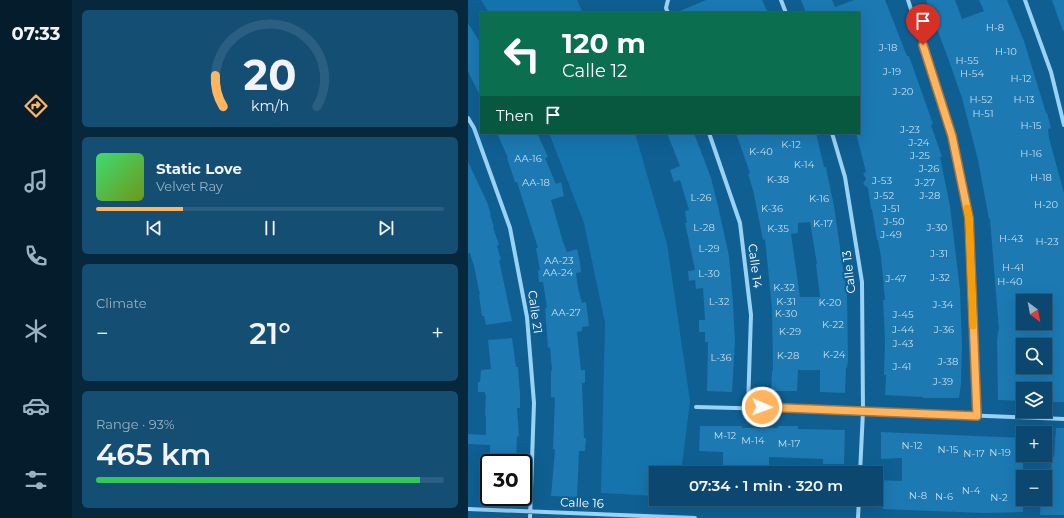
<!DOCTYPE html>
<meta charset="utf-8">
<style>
:root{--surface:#0b476e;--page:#144e73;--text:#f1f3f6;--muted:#9ab2c2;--line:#2b5f81;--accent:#ffb45d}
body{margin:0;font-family:Montserrat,sans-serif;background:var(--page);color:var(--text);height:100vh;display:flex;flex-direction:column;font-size:15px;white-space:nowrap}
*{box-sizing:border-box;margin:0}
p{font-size:13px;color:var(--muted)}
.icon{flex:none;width:22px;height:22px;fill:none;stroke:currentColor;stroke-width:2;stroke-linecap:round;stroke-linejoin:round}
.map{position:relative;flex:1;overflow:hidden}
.drawer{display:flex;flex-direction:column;gap:10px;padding:10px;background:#06273c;width:396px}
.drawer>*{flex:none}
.banner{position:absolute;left:12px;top:12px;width:380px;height:122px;border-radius:0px;box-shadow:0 4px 16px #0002,0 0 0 1px var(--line);background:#0b6e4f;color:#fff;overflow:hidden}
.needle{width:26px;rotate:148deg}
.buttons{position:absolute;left:548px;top:294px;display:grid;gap:8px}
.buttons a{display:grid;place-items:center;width:36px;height:36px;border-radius:0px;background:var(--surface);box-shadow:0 4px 16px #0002,0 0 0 1px var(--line);font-size:20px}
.speed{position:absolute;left:12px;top:454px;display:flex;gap:8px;font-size:20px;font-weight:700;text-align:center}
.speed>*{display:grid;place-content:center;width:52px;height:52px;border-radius:50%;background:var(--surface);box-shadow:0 4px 16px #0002,0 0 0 1px var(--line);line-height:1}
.speed .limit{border:2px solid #111;border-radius:6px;background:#fff;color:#111}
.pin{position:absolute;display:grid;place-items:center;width:34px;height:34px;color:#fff;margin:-41px -17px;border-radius:50% 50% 50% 0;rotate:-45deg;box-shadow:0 0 4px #0007}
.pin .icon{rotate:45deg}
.me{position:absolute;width:44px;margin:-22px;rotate:92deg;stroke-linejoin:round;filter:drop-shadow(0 0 3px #0008)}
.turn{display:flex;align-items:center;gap:14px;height:84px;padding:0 16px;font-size:18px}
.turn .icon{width:52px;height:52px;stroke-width:2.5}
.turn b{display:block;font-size:28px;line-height:34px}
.then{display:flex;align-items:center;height:38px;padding:0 16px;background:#0003;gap:8px;font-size:15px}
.big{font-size:30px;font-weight:600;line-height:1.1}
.drawer .widget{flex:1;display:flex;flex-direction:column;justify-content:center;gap:6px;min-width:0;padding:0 14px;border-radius:6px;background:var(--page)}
.drawer .dial{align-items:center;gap:0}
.dial svg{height:104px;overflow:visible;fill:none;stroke:var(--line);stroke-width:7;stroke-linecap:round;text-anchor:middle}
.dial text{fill:var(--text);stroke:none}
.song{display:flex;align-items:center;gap:12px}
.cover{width:48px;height:48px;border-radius:6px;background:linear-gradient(135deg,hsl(140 70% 55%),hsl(80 70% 35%))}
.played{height:4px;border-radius:2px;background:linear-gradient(90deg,var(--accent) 25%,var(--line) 25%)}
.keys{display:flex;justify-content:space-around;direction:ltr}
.heat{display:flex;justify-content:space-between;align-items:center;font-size:22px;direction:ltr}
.charge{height:6px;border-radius:3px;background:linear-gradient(90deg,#34c759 93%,var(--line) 0)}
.trip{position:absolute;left:181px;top:466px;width:234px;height:40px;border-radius:0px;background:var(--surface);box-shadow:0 4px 16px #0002,0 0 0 1px var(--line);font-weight:600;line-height:40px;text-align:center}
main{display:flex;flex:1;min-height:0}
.tabs{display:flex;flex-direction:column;width:72px;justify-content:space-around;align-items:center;background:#041c2c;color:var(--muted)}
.tabs .icon{width:28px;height:28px}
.tabs .selected{color:var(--accent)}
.tabs b{font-size:18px;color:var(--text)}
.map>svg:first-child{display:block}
.green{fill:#1674ad}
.building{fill:#1c79b2;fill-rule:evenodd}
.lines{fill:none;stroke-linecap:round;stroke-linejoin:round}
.street{stroke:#9ad2f4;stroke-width:4}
.route-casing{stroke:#a6753c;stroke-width:10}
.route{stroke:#ffb45d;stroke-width:7}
.slow{stroke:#f59e0b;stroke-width:7}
.labels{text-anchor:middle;stroke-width:4;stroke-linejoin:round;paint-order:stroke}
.number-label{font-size:10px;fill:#c6deec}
.street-label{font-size:12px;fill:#fff;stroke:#0f5f92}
</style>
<main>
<nav class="tabs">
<b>07:33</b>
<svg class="icon selected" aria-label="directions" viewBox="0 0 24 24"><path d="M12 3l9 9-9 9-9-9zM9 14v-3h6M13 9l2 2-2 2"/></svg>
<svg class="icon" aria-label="music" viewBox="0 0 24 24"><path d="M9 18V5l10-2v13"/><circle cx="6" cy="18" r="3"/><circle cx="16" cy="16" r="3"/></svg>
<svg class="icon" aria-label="phone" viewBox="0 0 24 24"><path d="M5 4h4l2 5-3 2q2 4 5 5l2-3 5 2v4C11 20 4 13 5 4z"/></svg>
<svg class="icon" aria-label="climate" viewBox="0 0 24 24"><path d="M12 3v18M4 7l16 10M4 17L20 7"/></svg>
<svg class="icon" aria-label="car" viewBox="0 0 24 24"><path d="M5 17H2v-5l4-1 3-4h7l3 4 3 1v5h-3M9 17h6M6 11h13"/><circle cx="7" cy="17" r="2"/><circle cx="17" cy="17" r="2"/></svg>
<svg class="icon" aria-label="filters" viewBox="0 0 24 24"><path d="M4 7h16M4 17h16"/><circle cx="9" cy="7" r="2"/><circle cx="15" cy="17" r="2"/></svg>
</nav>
<section class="drawer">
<div class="widget dial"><svg viewBox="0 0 100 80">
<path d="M14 69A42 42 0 1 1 86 69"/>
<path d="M14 69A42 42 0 0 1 8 45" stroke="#ffb45d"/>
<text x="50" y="56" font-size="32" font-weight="700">20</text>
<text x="50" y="72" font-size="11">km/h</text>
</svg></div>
<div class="widget">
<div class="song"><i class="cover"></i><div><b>Static Love</b><p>Velvet Ray</p></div></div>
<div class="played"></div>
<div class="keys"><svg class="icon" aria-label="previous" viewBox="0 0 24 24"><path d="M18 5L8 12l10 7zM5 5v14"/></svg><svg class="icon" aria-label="pause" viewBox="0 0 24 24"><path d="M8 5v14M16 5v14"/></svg><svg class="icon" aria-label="next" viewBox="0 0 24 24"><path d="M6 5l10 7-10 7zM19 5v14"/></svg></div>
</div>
<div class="widget"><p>Climate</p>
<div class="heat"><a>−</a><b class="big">21°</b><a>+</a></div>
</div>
<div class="widget"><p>Range · 93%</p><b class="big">465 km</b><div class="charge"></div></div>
</section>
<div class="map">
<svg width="596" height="518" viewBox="0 0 596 518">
<rect width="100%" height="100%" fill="#0f5f92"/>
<path class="green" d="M13,0h96l6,13h-94z
M81,133h86l32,111 23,157 -9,72h-25v23l-55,-3 4,-170 -21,-100z"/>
<path class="building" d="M238,0h56l6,13h-93z
M333,0h31l3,7 19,-7h31l22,56h2l24,68 -2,1 11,32h-2l10,49 10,84 2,54 -1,40 -2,14h-36v-1l-38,-2 1,-20h-2l1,-35 -2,-40h2l-4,-43 -3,-17h-1l-5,-31h-1l-3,-21 -5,-4 3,-5 -3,-6 3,-1 -10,-39h3v-120h-53z
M458,0h29l7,19 22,-8 -5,-11h28l17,41 22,72h1l4,15 -3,1 1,9 15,55v209h-19v-13h-22v12l-25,-1 -1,-58 1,-11h1l-9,-112h-1l-11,-59 -16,-62 -14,-40zM577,294v34l-22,-1v-32zM555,345h22v22h-22z
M584,0h12v31h-1z
M0,23l13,21v54l-13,-27z
M29,133h40l11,24 -3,1 11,26 5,-2 3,14 -13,4 12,42 4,10 10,-3 3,13 1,10 -5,1 2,15 4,15 4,-1 3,24 -7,1v4l-5,1 4,38h4v13h-3l2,55h2l-1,13h-6l-2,46 -26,-1 3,-34 1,-13h-2l2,-51 -4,-1v-26h1l-2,-24 -2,1 -1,-13 -2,-27h2l-4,-26h-4l-1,-12h2l-4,-22h2l-21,-66h-2l-8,-24h1z
M199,133h27l17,45 7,28 11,50 4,47 2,39 -3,50 -25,-1 1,-49h-3v-10h-6v-12h6l-2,-32 -7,1 -1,-9 -6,1 -1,-10 7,-1 -10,-47h2l-2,-12 4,-1 -9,-30 -6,2 -4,-12 10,-4z
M268,133h80l8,34h2l1,6 7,33 13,90 1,64 -1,8 -1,-1 -1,26 -25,-1v-22h-22l-1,21h-26l1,-20h1l-1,-63 -7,-69 -2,1 -10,-50 -5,-16 2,-1zM342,222l7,42h-1l4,33h-20l-9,-63 7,-1v-10z
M0,162l19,40 4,13h-1l4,12h-1l6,18 -2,1 4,14h-2l13,61 -26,4 -2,-9h-2l-3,-21h1l-6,-29 -4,-13h-2z
M44,338l4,29h2l2,28v13h-3l2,29 -2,-1 -1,25h-2v2h-24v-18l-22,-1v-10l18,1v-19l-1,-1 1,-20h-1v-3h-7v-10h2l1,-12 10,-1 -3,-29z
M232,426h42v2h36v-2h20v3l47,1 -1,34h-21v-5l-54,-2v16h-46v-21l-24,-1z
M588,428h8v87h-24l1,-16h4v-22h6l1,-21 2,1z
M413,432l142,6v74l-40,1 -100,-4v-2h-3v-27l22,1v-23l-21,1z"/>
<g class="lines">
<path class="street" d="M313,0l5,13
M440,0l44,136 17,82 8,198
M557,0l26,72 13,53
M200,13l-2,-5 2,-8
M0,118l6,10 36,100 17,89 7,86 -4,115
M241,133l31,90 11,92 -3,92
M364,133l13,44 17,105 1,129 -3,62
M228,407l167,4 201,8
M0,509l227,9
M390,518l1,-19"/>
</g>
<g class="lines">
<defs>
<path id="route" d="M294,407l215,9 -8,-198 -17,-82 -29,-91"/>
</defs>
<use href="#route" class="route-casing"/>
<use href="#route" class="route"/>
<path class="slow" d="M499,208l2,10 4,108"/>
</g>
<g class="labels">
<g class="number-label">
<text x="527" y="31">H-8</text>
<text x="420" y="51">J-18</text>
<text x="538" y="55">H-10</text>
<text x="499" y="64">H-55</text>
<text x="424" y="75">J-19</text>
<text x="504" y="77">H-54</text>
<text x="553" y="82">H-12</text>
<text x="435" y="95">J-20</text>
<text x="513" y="103">H-52</text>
<text x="556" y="103">H-13</text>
<text x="515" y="117">H-51</text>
<text x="563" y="129">H-15</text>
<text x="442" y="133">J-23</text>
<text x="451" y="146">J-24</text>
<text x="323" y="148">K-12</text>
<text x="293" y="155">K-40</text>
<text x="563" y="157">H-16</text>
<text x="452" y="159">J-25</text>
<text x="60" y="162">AA-16</text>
<text x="336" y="168">K-14</text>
<text x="461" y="172">J-26</text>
<text x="573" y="181">H-18</text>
<text x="310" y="183">K-38</text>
<text x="414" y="184">J-53</text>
<text x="68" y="186">AA-18</text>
<text x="457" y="186">J-27</text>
<text x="416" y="199">J-52</text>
<text x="462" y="199">J-28</text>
<text x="233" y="201">L-26</text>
<text x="351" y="202">K-16</text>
<text x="578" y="208">H-20</text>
<text x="304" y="212">K-36</text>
<text x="423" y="212">J-51</text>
<text x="426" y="225">J-50</text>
<text x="355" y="227">K-17</text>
<text x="236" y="231">L-28</text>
<text x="469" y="231">J-30</text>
<text x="310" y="232">K-35</text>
<text x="423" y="238">J-49</text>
<text x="543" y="242">H-43</text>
<text x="579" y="245">H-23</text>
<text x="241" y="252">L-29</text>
<text x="471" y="257">J-31</text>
<text x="91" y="264">AA-23</text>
<text x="545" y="271">H-41</text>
<text x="90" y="276">AA-24</text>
<text x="241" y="277">L-30</text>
<text x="472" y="281">J-32</text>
<text x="428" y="282">J-47</text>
<text x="542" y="285">H-40</text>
<text x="316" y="291">K-32</text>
<text x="251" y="305">L-32</text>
<text x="318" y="305">K-31</text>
<text x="362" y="306">K-20</text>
<text x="475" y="308">J-34</text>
<text x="98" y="316">AA-27</text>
<text x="318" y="317">K-30</text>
<text x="435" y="318">J-45</text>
<text x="365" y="328">K-22</text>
<text x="435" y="333">J-44</text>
<text x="476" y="333">J-36</text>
<text x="322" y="335">K-29</text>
<text x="435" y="347">J-43</text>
<text x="366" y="358">K-24</text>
<text x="320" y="359">K-28</text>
<text x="253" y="361">L-36</text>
<text x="480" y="365">J-38</text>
<text x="434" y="370">J-41</text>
<text x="475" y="385">J-39</text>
<text x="257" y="439">M-12</text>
<text x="285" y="444">M-14</text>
<text x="321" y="447">M-17</text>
<text x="444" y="449">N-12</text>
<text x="480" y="453">N-15</text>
<text x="532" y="456">N-19</text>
<text x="506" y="457">N-17</text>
<text x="503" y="494">N-4</text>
<text x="450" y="499">N-8</text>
<text x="476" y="500">N-6</text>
<text x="531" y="501">N-2</text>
</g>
<g class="street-label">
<text transform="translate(287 266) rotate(83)" y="4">Calle 14</text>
<text transform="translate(381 272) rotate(-97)" y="4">Calle 13</text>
<text transform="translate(67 312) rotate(82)" y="4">Calle 21</text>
<text transform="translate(114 503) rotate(2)" y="4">Calle 16</text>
</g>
</g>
</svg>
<div class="buttons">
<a><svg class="needle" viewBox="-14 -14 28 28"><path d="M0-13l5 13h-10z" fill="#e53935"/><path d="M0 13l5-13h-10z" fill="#9ab2c2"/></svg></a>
<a><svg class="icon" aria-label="search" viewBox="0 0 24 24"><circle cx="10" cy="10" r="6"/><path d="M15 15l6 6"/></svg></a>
<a><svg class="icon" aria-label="layers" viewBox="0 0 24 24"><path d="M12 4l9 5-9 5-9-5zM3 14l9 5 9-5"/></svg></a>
<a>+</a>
<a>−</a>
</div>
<div class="speed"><div class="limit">30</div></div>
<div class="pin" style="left:455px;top:45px;background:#d93025"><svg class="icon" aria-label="arrive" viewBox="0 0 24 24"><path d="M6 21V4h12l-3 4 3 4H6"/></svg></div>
<svg class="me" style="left:294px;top:407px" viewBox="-20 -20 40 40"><circle r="17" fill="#ffb45d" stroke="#fff" stroke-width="3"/><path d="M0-11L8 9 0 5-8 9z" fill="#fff"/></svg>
<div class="trip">07:34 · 1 min · 320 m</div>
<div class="banner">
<div class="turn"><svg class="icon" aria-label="left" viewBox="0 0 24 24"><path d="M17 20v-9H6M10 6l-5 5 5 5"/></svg><div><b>120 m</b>Calle 12</div></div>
<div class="then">Then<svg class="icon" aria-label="arrive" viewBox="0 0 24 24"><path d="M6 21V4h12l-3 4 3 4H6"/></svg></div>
</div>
</div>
</main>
